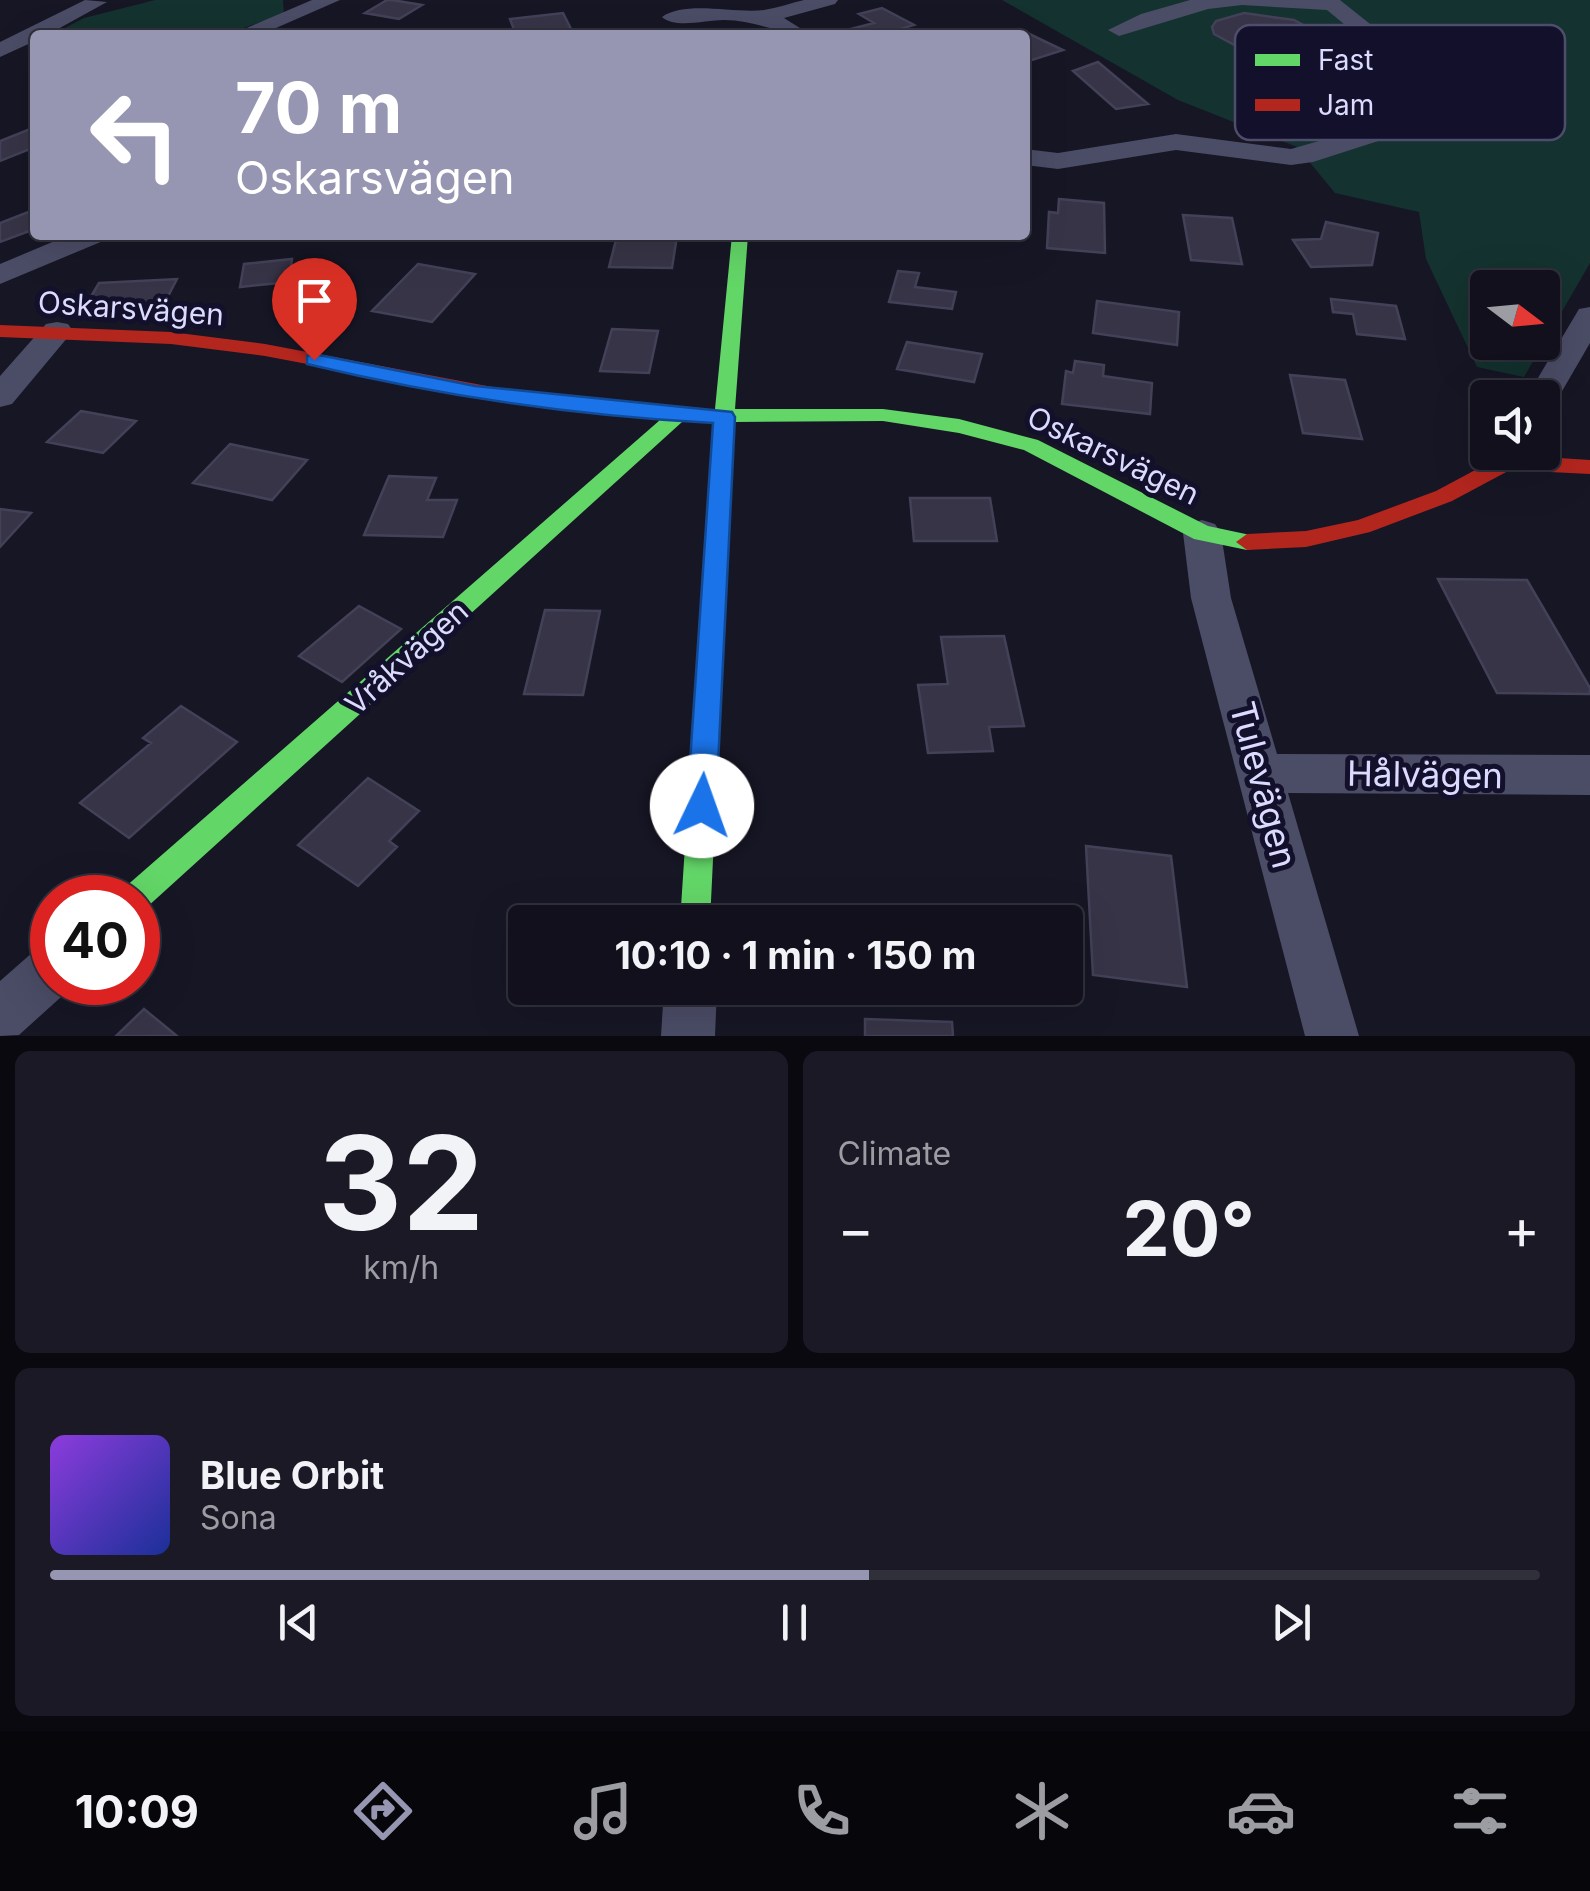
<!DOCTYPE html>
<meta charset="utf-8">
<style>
:root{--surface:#11101c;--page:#1a1925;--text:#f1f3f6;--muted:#9c9da3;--line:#30303b;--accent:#9696b3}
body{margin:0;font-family:Inter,sans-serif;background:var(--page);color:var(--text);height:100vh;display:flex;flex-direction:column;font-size:38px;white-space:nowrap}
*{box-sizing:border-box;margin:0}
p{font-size:32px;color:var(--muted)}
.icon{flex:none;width:55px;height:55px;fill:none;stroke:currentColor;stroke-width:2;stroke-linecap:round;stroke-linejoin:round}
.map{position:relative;height:1036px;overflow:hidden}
.details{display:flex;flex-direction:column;gap:15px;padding:15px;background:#09090f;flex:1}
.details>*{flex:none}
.banner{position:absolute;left:30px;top:30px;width:1000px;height:210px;border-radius:10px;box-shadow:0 10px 40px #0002,0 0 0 2px var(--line);background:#9696b3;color:#fff;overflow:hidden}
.needle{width:65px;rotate:106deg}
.fabs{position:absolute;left:1470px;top:270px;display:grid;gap:20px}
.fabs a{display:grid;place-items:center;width:90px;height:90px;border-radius:10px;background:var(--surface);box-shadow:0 10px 40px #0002,0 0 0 2px var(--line);font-size:50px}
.speed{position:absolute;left:30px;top:875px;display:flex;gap:20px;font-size:50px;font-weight:700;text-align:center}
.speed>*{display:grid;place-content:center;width:130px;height:130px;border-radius:50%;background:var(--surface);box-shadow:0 10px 40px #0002,0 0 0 2px var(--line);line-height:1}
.speed .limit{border:15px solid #d22;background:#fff;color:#111}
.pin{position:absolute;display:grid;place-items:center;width:85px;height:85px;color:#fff;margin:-102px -42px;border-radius:50% 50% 50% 0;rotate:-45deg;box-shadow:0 0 10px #0007}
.pin .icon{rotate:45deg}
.me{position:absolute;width:110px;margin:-55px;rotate:3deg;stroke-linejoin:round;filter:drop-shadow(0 0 8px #0008)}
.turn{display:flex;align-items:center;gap:35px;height:210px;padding:0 40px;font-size:45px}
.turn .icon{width:130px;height:130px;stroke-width:2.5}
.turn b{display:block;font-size:70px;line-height:85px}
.big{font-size:75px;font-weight:700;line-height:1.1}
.details .widget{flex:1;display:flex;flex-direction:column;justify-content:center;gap:15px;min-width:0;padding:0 35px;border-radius:15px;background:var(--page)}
.details .dial{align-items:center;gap:0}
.dial b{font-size:130px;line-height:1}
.song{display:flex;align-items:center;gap:30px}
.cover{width:120px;height:120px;border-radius:15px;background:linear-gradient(135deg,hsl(270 70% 55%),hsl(230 70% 35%))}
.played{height:10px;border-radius:5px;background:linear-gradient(90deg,var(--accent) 55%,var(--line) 55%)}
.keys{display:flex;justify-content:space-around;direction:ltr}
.heat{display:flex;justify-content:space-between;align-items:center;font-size:55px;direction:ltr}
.details .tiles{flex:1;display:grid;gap:15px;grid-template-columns:1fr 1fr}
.widget:last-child{grid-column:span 2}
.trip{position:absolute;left:508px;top:905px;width:575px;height:100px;border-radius:10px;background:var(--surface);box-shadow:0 10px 40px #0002,0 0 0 2px var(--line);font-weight:700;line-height:100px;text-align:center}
.menu{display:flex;height:160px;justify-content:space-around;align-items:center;background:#07060b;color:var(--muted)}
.menu .icon{width:70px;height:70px}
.menu .active{color:var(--accent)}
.menu b{font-size:45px;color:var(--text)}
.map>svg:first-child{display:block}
.green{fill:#14322f;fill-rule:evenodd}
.building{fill:#363446;stroke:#434158;stroke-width:2.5}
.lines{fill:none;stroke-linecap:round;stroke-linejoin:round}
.street{fill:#4b4c66;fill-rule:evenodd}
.fast{fill:#63d668;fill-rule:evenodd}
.jam{fill:#b3261e;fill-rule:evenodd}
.route{fill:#1a73e8;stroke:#114b97;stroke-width:2.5}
.labels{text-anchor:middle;stroke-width:10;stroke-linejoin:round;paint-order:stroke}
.street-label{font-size:30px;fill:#dbdbff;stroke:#12102b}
.near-street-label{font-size:35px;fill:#dbdbff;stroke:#12102b}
.key{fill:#12102b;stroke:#4e4d6b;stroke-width:2.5}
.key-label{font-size:28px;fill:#dbdbff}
</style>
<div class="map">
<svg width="1590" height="1036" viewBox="0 0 1590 1036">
<rect width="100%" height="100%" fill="#171625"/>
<path class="green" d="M155,0h128l1,14 -61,21h-171l32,-17z
M1002,0h588v263l-66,114 -47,-10 -51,-108 -7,-47 -84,-19 -38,-46 -119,-47zM1488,288h54v54h-54z"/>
<path class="building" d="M387,0h5l30,5 -23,14 -34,-6z
M882,8l32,17 -34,10h-18l-11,-6 23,-6 -15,-9z
M563,13l9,18 -56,4 -6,-16z
M1244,13l50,7 20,11 4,7 -5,9 -9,4 -33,2 -31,-5 -26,-14 -2,-7 4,-6z
M1019,29l44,21 -34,11 -4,-2v-24h-28z
M1098,62l50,42 -32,5 -43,-38z
M28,130l7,4v13l-35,14v-20z
M1059,199l45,4 1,50 -58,-5 2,-36 9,1z
M31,211l4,3v15l-35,13v-19z
M1183,215l49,3 10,46 -51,-4z
M1326,222l52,11 -6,32 -61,2 -18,-27 28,-1z
M617,236h60l-5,32 -63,-1z
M292,259l-3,23 -49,5 4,-23z
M418,264l57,10 -43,48 -60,-11z
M898,271l21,2 -4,14 41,5 -4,17 -63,-7z
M177,279l-14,27 -80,4 16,-27z
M1331,299l65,7 9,33 -48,-5 -4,-20 -20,-2z
M1097,301l82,11 -2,33 -84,-12z
M612,329l46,2 -9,42 -49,-2z
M907,342l75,12 -8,28 -77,-13z
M1075,361l29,4 -1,11 49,7 -2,31 -88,-10 4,-33 7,2z
M1290,375l55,5 17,59 -59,-6z
M81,411l55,10 -33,32 -56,-11z
M230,444l77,16 -35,40 -79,-17z
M389,476l47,2 -9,22h30l-14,37 -79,-2z
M910,498h80l7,43h-83z
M0,509l31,4 -31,34z
M1438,579l89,1 63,108v6l-93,-1z
M359,606l42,23 -59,53 -43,-26z
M545,610l55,1 -17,84 -59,-1z
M1004,636l20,90 -35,1 4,24 -65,2 -10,-68 30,-1 -7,-47z
M181,706l56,36 -108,96 -49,-35 71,-60 -8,-5z
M368,778l51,33 -30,30 8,6 -39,39 -60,-41z
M1086,846l85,10 16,131 -94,-12z
M144,1009l33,27h-61z
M865,1019l87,3 1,14h-88z"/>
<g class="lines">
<path class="street" d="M85,0l22,2 -60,33h-12v6l-35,16v-15z
M312,0h28l-80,35h-30z
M804,0h34l-3,4 -51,14 27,17c-31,0 -55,-15 -87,-15 -18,0 -49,9 -62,-3 24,-17 73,-3 102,-7 13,-2 27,-7 40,-10z
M1190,0h150l99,79 10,17 -18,28 -118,38 -22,3 -115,-15 -118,19 -33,-4v-16l33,4 118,-19 115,15 122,-35 12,-18 -4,-8 -94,-78 -85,-5 -34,4 -89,27 -11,-6 33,-16z
M69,235h38l-4,6 -103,43v-20z
M1590,307v36l-36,62 -12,3v-10h-16l53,-89z
M57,322l11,2 5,7 -61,73 -12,3v-31l46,-52z
M1202,520l13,4 6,9 10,65 46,156 313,1v40l-302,-2 71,243h-54l-114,-438 -8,-65 6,-9z
M52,945v37h21l-2,6 -52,47 -19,1v-55l33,-29z
M664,988h53l-2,48h-54z"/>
<path class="fast" d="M732,235h16l-13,174h148l76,10 79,21 170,86 47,10 3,6 -3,6 -8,2 -53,-11 -170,-89 -65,-17 -76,-12 -149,1 -24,500h-30l33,-500h-31l-536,486 -8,3v-13h-18l4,-10 536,-468 -152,-18 -10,-6 3,-4 176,18 38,-1z"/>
<path class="jam" d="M0,325l171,7 94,12 243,46 10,6 -10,6 -243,-46 -94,-12 -171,-7z
M1512,455l78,5v14l-80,-4 -58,31 -82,31 -64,15 -59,3 -11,-8 11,-8 59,-3 52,-11 78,-29 56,-30z"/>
</g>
<path class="route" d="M314,354l161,32 257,26 3,5 -19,389 -4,9 -10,3 -10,-3 -5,-9 26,-383c-136,-7 -273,-27 -406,-59v-8z"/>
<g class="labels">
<g class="street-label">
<text transform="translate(131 309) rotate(4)" y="10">Oskarsvägen</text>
<text transform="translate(1113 456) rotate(26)" y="10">Oskarsvägen</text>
<text transform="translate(407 658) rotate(-42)" y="10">Vråkvägen</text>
</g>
<g class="near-street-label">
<text transform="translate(1425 775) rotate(1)" y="12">Hålvägen</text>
<text transform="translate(1263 785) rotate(75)" y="12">Tulevägen</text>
</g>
</g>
<rect x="1235" y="25" width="330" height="115" rx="15" class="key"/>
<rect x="1255" y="54" width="45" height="12" fill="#63d668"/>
<rect x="1255" y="99" width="45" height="12" fill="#b3261e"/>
<g class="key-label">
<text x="1318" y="70">Fast</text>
<text x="1318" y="115">Jam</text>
</g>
</svg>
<div class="fabs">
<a><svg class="needle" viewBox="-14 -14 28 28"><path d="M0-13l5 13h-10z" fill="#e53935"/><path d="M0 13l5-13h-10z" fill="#9c9da3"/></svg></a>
<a><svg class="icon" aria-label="sound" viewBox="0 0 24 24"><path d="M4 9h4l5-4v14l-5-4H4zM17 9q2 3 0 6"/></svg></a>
</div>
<div class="speed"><div class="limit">40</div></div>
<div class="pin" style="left:314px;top:360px;background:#d93025"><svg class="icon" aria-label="arrive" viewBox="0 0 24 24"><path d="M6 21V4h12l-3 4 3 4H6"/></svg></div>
<svg class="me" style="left:702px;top:806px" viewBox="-20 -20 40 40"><circle r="19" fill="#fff"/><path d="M0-13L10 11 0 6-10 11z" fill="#1a73e8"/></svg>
<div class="trip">10:10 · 1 min · 150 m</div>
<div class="banner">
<div class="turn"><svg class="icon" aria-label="left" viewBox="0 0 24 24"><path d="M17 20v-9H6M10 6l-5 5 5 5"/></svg><div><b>70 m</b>Oskarsvägen</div></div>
</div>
</div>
<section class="details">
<div class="tiles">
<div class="widget dial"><b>32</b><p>km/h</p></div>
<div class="widget"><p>Climate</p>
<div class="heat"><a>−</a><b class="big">20°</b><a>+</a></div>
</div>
<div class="widget">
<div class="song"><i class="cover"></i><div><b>Blue Orbit</b><p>Sona</p></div></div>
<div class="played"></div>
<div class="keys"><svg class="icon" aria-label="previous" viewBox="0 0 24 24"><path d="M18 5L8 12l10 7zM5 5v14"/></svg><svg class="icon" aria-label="pause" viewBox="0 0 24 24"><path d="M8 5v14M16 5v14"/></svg><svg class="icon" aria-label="next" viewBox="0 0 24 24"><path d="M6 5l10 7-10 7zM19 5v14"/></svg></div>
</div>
</div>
</section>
<nav class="menu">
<b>10:09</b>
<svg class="icon active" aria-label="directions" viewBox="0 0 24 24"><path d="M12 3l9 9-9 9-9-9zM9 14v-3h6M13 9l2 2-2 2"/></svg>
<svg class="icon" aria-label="music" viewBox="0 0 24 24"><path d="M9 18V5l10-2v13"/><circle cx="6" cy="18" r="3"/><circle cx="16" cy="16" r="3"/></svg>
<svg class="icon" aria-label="phone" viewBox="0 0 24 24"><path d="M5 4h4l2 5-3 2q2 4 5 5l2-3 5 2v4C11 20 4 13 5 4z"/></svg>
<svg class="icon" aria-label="climate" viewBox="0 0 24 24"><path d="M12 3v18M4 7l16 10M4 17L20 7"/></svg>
<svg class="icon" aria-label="car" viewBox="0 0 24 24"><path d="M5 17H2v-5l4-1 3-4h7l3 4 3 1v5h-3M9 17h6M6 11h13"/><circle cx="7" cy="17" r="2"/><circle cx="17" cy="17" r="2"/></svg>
<svg class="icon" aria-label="filters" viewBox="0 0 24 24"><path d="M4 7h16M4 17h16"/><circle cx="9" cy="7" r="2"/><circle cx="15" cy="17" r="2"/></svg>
</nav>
